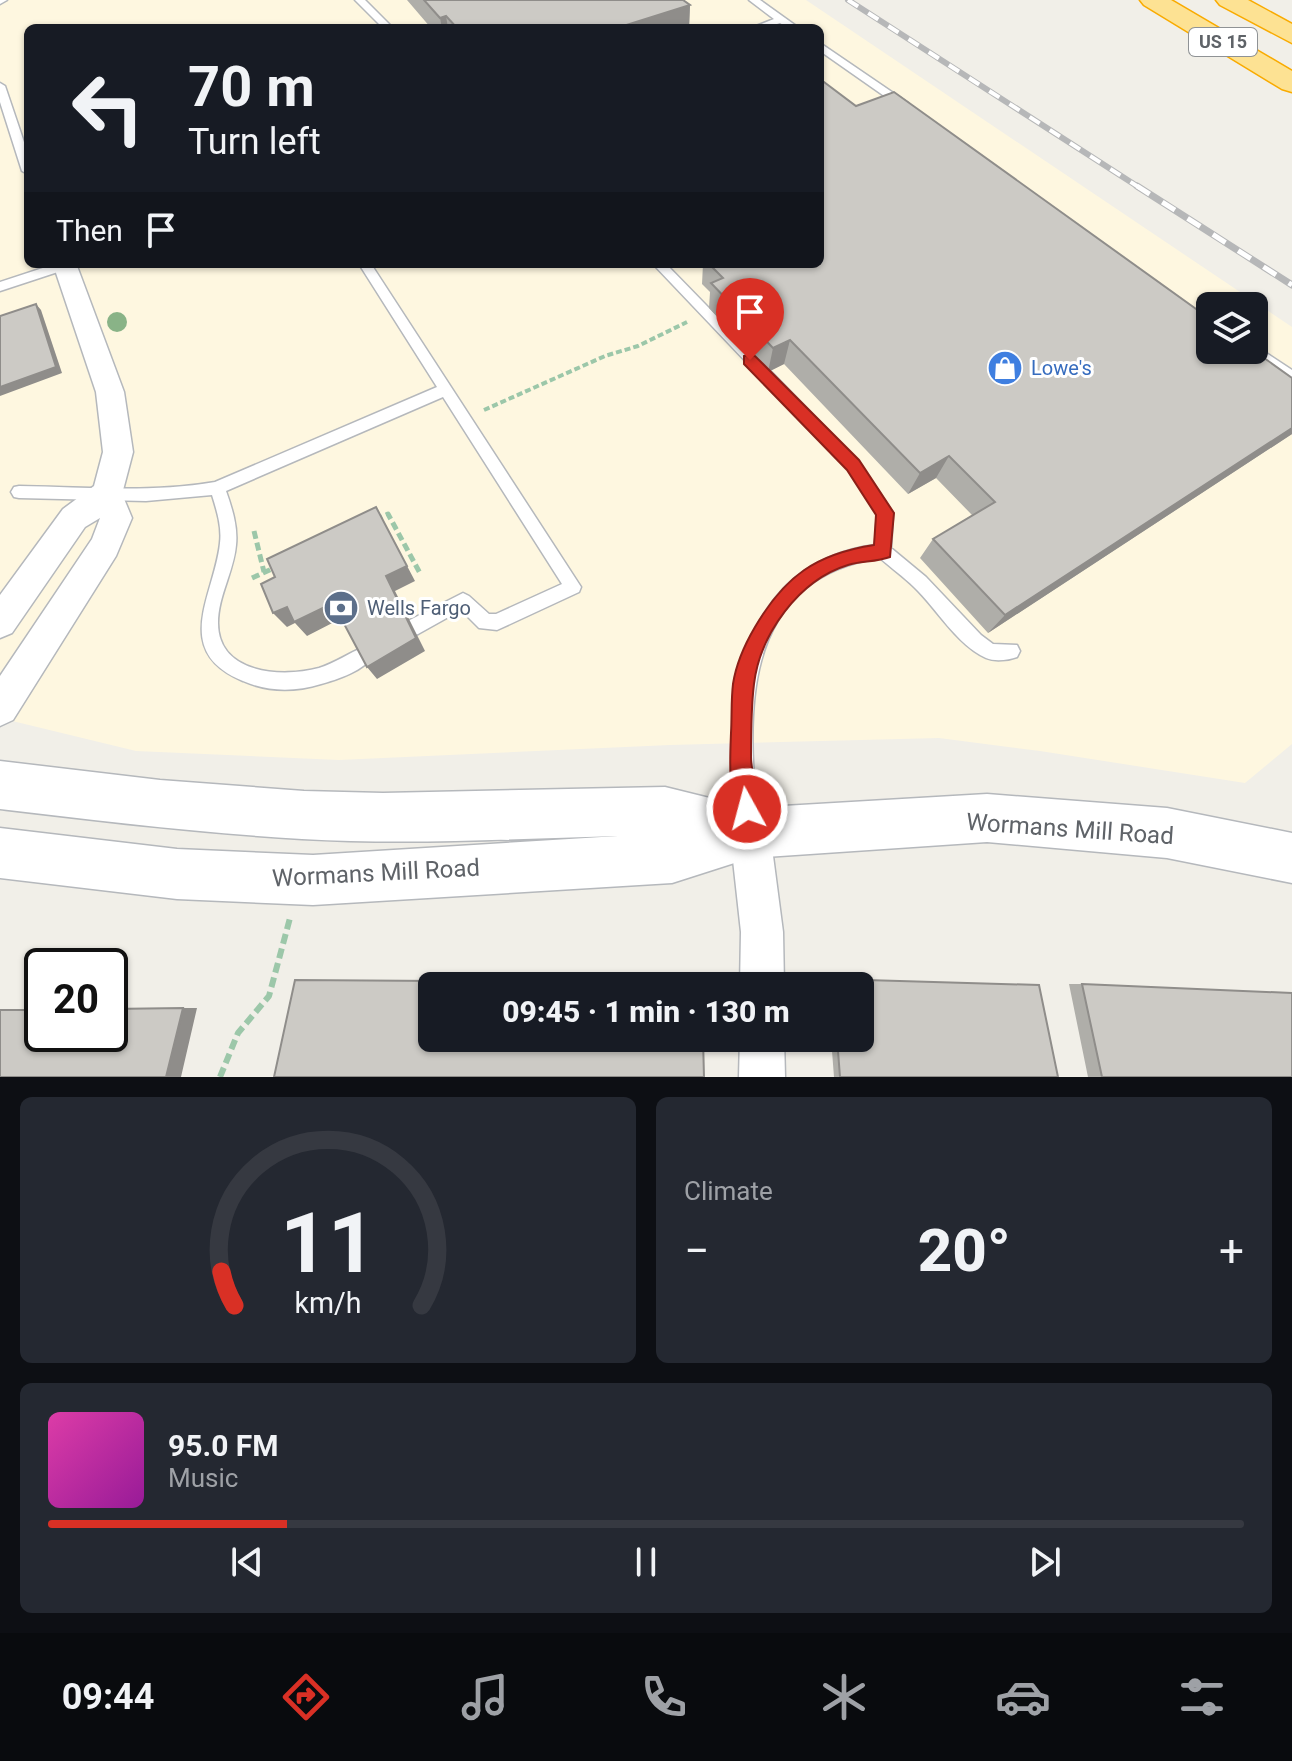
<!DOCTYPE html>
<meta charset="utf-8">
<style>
:root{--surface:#171b24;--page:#242831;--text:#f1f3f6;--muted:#9ea1a6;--line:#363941;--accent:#d93025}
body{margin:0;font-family:Roboto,sans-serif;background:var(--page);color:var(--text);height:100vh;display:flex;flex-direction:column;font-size:30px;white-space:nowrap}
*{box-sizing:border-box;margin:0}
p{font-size:26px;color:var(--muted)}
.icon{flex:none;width:44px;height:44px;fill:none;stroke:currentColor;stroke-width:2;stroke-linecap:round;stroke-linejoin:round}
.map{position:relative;height:1077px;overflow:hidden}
.panel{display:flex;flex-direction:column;gap:20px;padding:20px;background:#0d0f14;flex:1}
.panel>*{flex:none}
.top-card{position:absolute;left:24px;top:24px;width:800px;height:244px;border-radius:12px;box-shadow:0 2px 6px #0004;background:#171b24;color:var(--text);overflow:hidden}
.tools{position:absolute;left:1196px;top:292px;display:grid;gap:16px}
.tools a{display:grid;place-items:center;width:72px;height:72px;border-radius:12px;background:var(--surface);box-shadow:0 2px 6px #0004;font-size:40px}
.speed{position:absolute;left:24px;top:948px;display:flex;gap:16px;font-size:40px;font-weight:700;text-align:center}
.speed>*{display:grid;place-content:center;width:104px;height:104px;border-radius:50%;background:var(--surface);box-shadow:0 2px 6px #0004;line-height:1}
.speed .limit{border:4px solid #111;border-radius:12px;background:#fff;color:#111}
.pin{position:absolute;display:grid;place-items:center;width:68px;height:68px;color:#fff;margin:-82px -34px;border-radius:50% 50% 50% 0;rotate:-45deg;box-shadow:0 0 8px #0007}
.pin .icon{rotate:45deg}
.me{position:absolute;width:88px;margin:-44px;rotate:353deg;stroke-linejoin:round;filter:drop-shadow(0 0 6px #0008)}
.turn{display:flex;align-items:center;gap:28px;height:168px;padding:0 32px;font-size:36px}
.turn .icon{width:104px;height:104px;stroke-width:2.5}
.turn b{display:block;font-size:56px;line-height:68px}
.then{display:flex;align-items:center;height:76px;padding:0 32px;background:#0003;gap:16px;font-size:30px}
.big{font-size:60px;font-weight:800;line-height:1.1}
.panel .card{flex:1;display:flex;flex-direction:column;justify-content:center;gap:12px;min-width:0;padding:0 28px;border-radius:12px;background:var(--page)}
.panel .dial{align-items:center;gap:0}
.dial svg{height:208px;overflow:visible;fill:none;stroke:var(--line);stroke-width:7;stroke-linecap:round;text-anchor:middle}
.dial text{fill:var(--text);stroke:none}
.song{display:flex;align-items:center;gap:24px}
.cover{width:96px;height:96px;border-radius:12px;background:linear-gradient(135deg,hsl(320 70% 55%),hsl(300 70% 35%))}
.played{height:8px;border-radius:4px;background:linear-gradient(90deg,var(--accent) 20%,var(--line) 20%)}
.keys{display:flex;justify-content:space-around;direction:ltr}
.heat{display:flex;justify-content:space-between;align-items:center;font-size:44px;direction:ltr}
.panel .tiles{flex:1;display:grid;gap:20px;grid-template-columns:1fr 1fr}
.card:last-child{grid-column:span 2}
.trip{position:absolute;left:418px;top:972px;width:456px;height:80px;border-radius:12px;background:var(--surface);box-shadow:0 2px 6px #0004;font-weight:800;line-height:80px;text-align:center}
.tab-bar{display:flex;height:128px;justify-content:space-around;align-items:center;background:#090b0e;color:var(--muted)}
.tab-bar .icon{width:56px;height:56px}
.tab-bar .active{color:var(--accent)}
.tab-bar b{font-size:36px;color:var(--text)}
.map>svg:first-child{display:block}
.commercial{fill:#fef7e0;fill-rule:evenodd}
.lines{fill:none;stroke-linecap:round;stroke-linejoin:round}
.service-casing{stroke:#b5b8bc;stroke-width:3}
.minor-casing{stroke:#b5b8bc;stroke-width:3}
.tertiary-casing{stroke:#b5b8bc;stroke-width:3}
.motorway-casing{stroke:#f9ab00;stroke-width:3}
.path-far2{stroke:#9cc7a9;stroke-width:4;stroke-dasharray:6 3;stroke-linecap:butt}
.path-far1{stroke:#9cc7a9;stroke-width:5;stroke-dasharray:8 4;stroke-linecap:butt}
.path{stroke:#9cc7a9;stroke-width:6;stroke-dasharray:10 5;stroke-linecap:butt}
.service{fill:#fff;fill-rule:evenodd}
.minor{fill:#fff;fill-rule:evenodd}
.tertiary{fill:#fff;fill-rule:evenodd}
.motorway{fill:#fde293;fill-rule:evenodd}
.rail-far1-casing{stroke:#b6b7b8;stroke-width:6}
.rail-casing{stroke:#b6b7b8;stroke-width:7}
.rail-far1{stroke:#fff;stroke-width:4;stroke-dasharray:12;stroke-linecap:butt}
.rail{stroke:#fff;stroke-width:5;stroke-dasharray:15;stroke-linecap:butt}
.tree{fill:#89b387}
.wall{fill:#afaea9}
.shaded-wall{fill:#8f8d8a}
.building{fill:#cccac5;stroke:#8f8d8a;stroke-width:2}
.route{fill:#d93025;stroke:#8d1f18;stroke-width:2}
.labels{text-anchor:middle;stroke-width:6;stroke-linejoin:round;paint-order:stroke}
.shield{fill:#fff;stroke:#8f9295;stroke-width:2}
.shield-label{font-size:18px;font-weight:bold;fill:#5f6368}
.shop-label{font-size:20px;fill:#366cbe;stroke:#fff;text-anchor:start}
.service-label{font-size:20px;fill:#4e5e75;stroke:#fff;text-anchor:start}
.near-street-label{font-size:24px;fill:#5f6368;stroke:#fff}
</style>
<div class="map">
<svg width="1292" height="1077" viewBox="0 0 1292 1077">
<rect width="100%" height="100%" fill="#f1efe8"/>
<path class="commercial" d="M0,0h806l486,327v417l-47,39 -205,-32 -101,-13 -269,7 -331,15 -203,-9 -136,-33zM28,28h792v236h-792zM1210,306h44v44h-44z"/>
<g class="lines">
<defs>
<path id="service" d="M0,0h7l-7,4z
M355,0h10l28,28h-10z
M749,0h11l39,28h-11l-8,-5 -15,5h-14l23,-9z
M820,43l88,60v4h-8l-80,-56z
M0,83l5,3 23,68v20l-6,-3 -22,-69z
M55,264h20l-2,3 -73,24v-9z
M359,264h12l210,323 -2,5 -82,38 -18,-2 -18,-18 -43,24 -6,2 -6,-2 -3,-6 3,-6 57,-29 6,3 20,18h7l66,-30 -119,-187 -217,94c6,17 12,36 10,54 -2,26 -18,51 -18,78 0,51 64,55 101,45 16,-5 30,-15 45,-21l6,2 3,6c-7,15 -37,25 -52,29 -26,8 -53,8 -78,-3 -73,-30 -28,-87 -23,-138 2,-16 -3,-32 -8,-48l-66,6 -127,-3 -5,-1 -3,-5 3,-5 5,-1c65,1 132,7 196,-4l222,-95z
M653,264h13l192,197 35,52 -2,35 35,29 55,58 12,9 24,1 3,6 -3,6c-8,3 -22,5 -31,1 -29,-13 -49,-49 -72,-71 -10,-10 -23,-19 -34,-29 -142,20 -134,162 -121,271l-3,7 -7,3 -7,-3 -3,-7c-9,-84 -17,-179 48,-244 24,-23 56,-36 88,-40l2,-31 -29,-45z
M1254,345l38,25v12l-44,-28 -2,-4h8z"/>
<path id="minor" d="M53,264l24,2 47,126 9,60 -11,42 10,24 -16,38 -103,164 -13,6v-50l92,-137 8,-21 -15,9 -73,106 -12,5v-43l63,-86 31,-23 9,-34 -7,-60z
M750,813l14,6 6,14 13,99 1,54h-44l1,-54 -11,-99 6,-14z
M740,1038h44l1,39h-46z"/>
<path id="tertiary" d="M0,761l160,19 144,11 79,2 282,-6 85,21 237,-14 180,14 125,25v50l-125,-25 -180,-16 -237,16 -78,25 -359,22 -136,-6 -177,-21v-50l177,21 136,6 305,-19c-105,3 -211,9 -316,3 -101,-6 -201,-18 -302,-30z"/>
<path id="motorway" d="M1140,0h31l121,71v21l-10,-3 -138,-84z
M1216,0h32l44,24v19l-72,-38z"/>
</defs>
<use href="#service" class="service-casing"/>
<use href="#minor" class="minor-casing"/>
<use href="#tertiary" class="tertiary-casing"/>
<use href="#motorway" class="motorway-casing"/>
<path class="path-far2" d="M484,410l121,-54 33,-10 49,-24"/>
<path class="path-far1" d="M375,520l13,-6 33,61
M254,531l10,41
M252,578l24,-11"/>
<path class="path" d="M220,1077l18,-44 31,-37 21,-78"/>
<use href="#service" class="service"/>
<use href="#minor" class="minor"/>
<use href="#tertiary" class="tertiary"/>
<use href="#motorway" class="motorway"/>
<defs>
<path id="rail-far1" d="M848,0l292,188"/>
<path id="rail" d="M1137,186l155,99"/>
</defs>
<use href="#rail-far1" class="rail-far1-casing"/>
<use href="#rail" class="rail-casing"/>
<use href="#rail-far1" class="rail-far1"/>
<use href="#rail" class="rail"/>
</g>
<circle class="tree" cx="117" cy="322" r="10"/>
<path class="wall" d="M407,0h276l7,5 -1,23h-258z
M856,106l436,272v56l-304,199 -68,-75 13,-19 39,-24 -36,-37 -28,16 -124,-130 -16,8 -59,-64 1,-16 -8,-8 1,-20h117z
M826,979l213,6 19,92h-224l-3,-39h29v-52h-33z
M1069,984h13l210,93h-204z"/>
<path class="shaded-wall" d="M690,5l-1,23h-72z
M446,16l2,12h-6l-2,-10z
M36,304l5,6 21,63 -62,23v-9z
M790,340l-6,24 -16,8 5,-24z
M1292,428v6l-304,199 17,-18z
M949,456l-13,22 -28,16 12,-21z
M376,507l39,74 -20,10 30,60 -48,28 -10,-12 19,-91z
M333,603l11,14 -37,19 -12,-13 -8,4 -14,-14 14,-6z
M183,1008h14l-16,69h-15z"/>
<path class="building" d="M424,0h259l7,5 -73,23h-160l-11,-12 -6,2z
M820,79l36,27 38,-14 316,227v31h43l39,28v50l-287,187 -72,-76 62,-37 -46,-46 -29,17 -130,-133 -17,8 -62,-65 12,-5 -14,-14h111z
M36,304l20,63 -56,20v-71z
M376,507l31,59 -21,10 30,62 -49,29 -34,-64 -39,19 -7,-15 -14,6 -12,-29 14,-7 -8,-18z
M832,979l207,6 19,92h-218l-3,-39h23v-52h-28z
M295,980l406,3v3h-269v52h271l1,39h-430z
M1082,984l210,9v84h-190z
M183,1008l-17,69h-166v-67h42v24h68v-25z"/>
<path class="route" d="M750,354l5,2 104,104 35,53 -4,44c-14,5 -28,4 -42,8 -49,15 -88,69 -94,119 -3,24 -3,49 -3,73 0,19 11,42 3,60l-7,3 -8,-3c-11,-25 -9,-58 -8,-84 1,-16 0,-33 2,-49 3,-20 12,-40 22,-57 30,-51 61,-73 119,-82l2,-30 -29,-45 -103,-106v-8z"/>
<defs>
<symbol id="shop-disc" viewBox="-11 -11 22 22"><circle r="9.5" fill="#3f7fe0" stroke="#fff"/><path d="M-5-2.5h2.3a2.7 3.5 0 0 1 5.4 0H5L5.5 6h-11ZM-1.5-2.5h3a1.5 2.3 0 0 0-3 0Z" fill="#fff"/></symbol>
<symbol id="bank-disc" viewBox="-11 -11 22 22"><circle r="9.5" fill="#5c6f8a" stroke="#fff"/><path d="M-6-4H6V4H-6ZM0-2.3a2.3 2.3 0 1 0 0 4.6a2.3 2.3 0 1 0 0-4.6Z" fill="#fff"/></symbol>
</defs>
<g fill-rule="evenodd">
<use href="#shop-disc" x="985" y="348" width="40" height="40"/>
<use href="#bank-disc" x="321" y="588" width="40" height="40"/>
</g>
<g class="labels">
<rect class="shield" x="1189" y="28" width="68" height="28" rx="6"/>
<g class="shield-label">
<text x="1223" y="48">US 15</text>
</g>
<g class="shop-label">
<text x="1031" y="375">Lowe's</text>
</g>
<g class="service-label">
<text x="367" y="615">Wells Fargo</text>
</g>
<g class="near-street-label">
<text transform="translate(1070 829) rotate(4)" y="8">Wormans Mill Road</text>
<text transform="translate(376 873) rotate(-3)" y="8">Wormans Mill Road</text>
</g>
</g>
</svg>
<div class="tools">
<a><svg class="icon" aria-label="layers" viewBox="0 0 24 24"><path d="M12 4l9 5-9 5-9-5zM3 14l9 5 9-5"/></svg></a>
</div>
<div class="speed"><div class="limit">20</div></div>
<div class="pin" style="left:750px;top:360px;background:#d93025"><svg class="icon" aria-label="arrive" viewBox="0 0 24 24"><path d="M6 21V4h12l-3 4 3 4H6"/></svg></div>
<svg class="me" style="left:747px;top:809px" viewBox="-20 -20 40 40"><circle r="17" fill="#d93025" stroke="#fff" stroke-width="3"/><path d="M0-11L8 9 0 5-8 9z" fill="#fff"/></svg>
<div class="trip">09:45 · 1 min · 130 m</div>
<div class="top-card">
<div class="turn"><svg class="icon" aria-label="left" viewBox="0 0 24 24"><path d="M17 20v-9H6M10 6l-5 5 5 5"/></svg><div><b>70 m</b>Turn left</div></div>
<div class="then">Then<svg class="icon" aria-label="arrive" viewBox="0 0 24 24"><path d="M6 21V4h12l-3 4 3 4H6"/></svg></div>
</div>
</div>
<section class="panel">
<div class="tiles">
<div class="card dial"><svg viewBox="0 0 100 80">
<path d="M14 69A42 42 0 1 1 86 69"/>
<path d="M14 69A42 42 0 0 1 9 56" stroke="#d93025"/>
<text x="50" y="56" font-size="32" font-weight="700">11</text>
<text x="50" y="72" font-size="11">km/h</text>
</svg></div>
<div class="card"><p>Climate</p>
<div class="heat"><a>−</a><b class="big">20°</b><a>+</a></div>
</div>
<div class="card">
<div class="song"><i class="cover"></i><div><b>95.0 FM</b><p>Music</p></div></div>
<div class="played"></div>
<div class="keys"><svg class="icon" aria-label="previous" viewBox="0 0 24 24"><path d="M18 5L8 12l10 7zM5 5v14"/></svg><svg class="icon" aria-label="pause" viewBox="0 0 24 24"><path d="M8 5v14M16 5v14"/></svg><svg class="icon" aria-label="next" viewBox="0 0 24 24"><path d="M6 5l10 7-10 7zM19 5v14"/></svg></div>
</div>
</div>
</section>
<nav class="tab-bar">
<b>09:44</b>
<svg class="icon active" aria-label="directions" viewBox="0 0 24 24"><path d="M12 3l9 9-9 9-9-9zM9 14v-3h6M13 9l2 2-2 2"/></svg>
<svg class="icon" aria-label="music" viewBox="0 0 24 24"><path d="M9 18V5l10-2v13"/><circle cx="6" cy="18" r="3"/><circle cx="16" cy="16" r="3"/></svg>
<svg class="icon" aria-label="phone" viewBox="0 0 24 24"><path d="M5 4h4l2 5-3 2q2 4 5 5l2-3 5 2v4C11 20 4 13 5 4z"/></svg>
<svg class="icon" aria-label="climate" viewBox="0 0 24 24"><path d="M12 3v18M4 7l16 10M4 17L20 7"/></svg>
<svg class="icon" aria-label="car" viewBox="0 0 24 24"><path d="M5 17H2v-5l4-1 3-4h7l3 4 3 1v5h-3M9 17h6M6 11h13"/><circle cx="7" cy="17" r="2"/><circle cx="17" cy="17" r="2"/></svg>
<svg class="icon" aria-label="filters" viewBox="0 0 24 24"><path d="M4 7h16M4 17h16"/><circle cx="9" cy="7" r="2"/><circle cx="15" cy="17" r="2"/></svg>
</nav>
